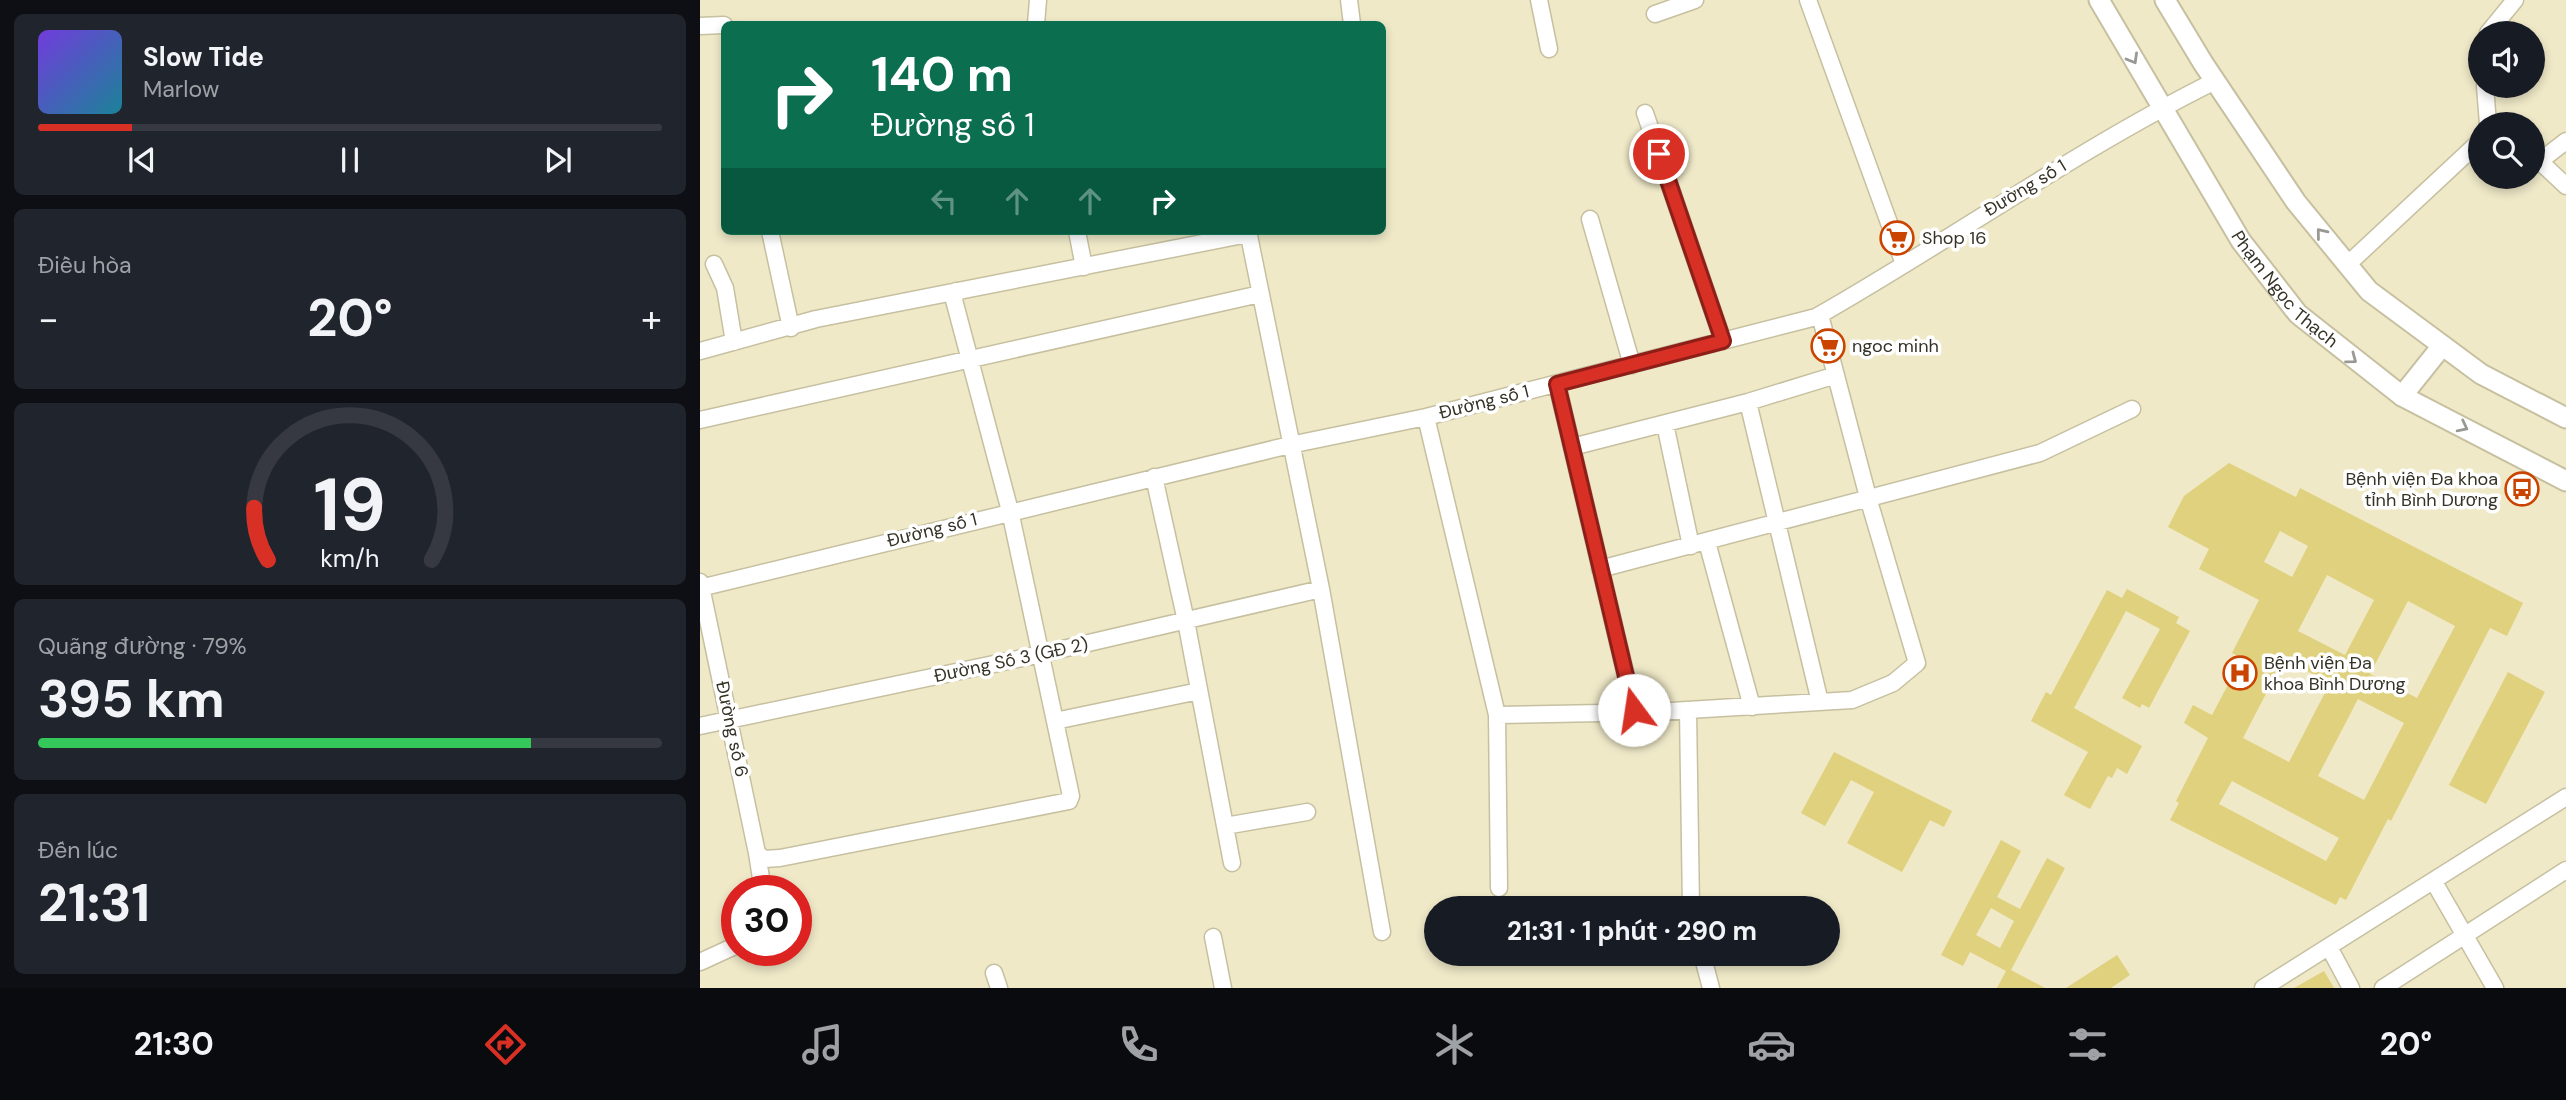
<!DOCTYPE html>
<html lang="vi">
<meta charset="utf-8">
<style>
:root{--surface:#171b24;--page:#20242c;--text:#f1f3f6;--muted:#9ea1a6;--line:#363941;--accent:#d93025}
body{margin:0;font-family:"DM Sans",sans-serif;background:var(--page);color:var(--text);height:100vh;display:flex;flex-direction:column;font-size:26px;white-space:nowrap}
*{box-sizing:border-box;margin:0}
p{font-size:23px;color:var(--muted)}
.icon{flex:none;width:38px;height:38px;fill:none;stroke:currentColor;stroke-width:2;stroke-linecap:round;stroke-linejoin:round}
.map{position:relative;flex:1;overflow:hidden}
.sheet{display:flex;flex-direction:column;gap:14px;padding:14px;background:#0d0f14;width:700px}
.sheet>*{flex:none}
.top-card{position:absolute;left:21px;top:21px;width:665px;height:214px;border-radius:10px;box-shadow:0 4px 10px #0003;background:#0b6e4f;color:#fff;overflow:hidden}
.controls{position:absolute;left:1768px;top:21px;display:grid;gap:14px}
.controls a{display:grid;place-items:center;width:77px;height:77px;border-radius:50%;background:var(--surface);box-shadow:0 4px 10px #0003;font-size:35px}
.speed{position:absolute;left:21px;top:875px;display:flex;gap:14px;font-size:35px;font-weight:700;text-align:center}
.speed>*{display:grid;place-content:center;width:91px;height:91px;border-radius:50%;background:var(--surface);box-shadow:0 4px 10px #0003;line-height:1}
.speed .limit{border:10px solid #d22;background:#fff;color:#111}
.pin{position:absolute;display:grid;place-items:center;width:60px;height:60px;color:#fff;margin:-30px;border:4px solid #fff;border-radius:50%;box-shadow:0 2px 7px #0007}
.me{position:absolute;width:77px;margin:-38px;rotate:346deg;stroke-linejoin:round;filter:drop-shadow(0 0 5px #0008)}
.turn{display:flex;align-items:center;gap:24px;height:147px;padding:0 35px;font-size:32px}
.turn .icon{width:91px;height:91px;stroke-width:2.5}
.turn b{display:block;font-size:49px;line-height:60px}
.lanes{display:flex;align-items:center;height:66px;padding:0 35px;background:#0003;justify-content:center;gap:35px;direction:ltr}
.lanes .off{opacity:.35}
.big{font-size:52px;font-weight:700;line-height:1.1}
.sheet .card{flex:1;display:flex;flex-direction:column;justify-content:center;gap:10px;min-width:0;padding:0 24px;border-radius:10px;background:var(--page)}
.sheet .dial{align-items:center;gap:0}
.dial svg{height:182px;overflow:visible;fill:none;stroke:var(--line);stroke-width:7;stroke-linecap:round;text-anchor:middle}
.dial text{fill:var(--text);stroke:none}
.song{display:flex;align-items:center;gap:21px}
.cover{width:84px;height:84px;border-radius:10px;background:linear-gradient(135deg,hsl(260 70% 55%),hsl(190 70% 35%))}
.played{height:7px;border-radius:4px;background:linear-gradient(90deg,var(--accent) 15%,var(--line) 15%)}
.keys{display:flex;justify-content:space-around;direction:ltr}
.heat{display:flex;justify-content:space-between;align-items:center;font-size:38px;direction:ltr}
.charge{height:10px;border-radius:5px;background:linear-gradient(90deg,#34c759 79%,var(--line) 0)}
.trip{position:absolute;left:724px;top:896px;width:416px;height:70px;border-radius:35px;background:var(--surface);box-shadow:0 4px 10px #0003;font-weight:700;line-height:70px;text-align:center}
.tab-bar{display:flex;height:112px;justify-content:space-around;align-items:center;background:#090b0e;color:var(--muted)}
.tab-bar .icon{width:49px;height:49px}
.tab-bar .current{color:var(--accent)}
.tab-bar b{font-size:32px;color:var(--text)}
main{display:flex;flex:1;min-height:0}
.map>svg:first-child{display:block}
.building{fill:#e0d17e;fill-rule:evenodd}
.lines{fill:none;stroke-linecap:round;stroke-linejoin:round}
.minor-casing{stroke:#c6c0a0;stroke-width:19}
.major-casing{stroke:#c6c0a0;stroke-width:23}
.minor{stroke:#fff;stroke-width:16}
.major{stroke:#fff;stroke-width:19}
.oneway{stroke:#9a9892}
.route-casing{stroke:#8d1f18;stroke-width:18}
.route{stroke:#d93025;stroke-width:12}
.labels{text-anchor:middle;stroke-width:7;stroke-linejoin:round;paint-order:stroke}
.street-label{font-size:18px;fill:#353226;stroke:#fff}
.poi-label{font-size:18px;fill:#353226;stroke:#fff;text-anchor:start}
</style>
<main>
<section class="sheet">
<div class="card">
<div class="song"><i class="cover"></i><div><b>Slow Tide</b><p>Marlow</p></div></div>
<div class="played"></div>
<div class="keys"><svg class="icon" aria-label="previous" viewBox="0 0 24 24"><path d="M18 5L8 12l10 7zM5 5v14"/></svg><svg class="icon" aria-label="pause" viewBox="0 0 24 24"><path d="M8 5v14M16 5v14"/></svg><svg class="icon" aria-label="next" viewBox="0 0 24 24"><path d="M6 5l10 7-10 7zM19 5v14"/></svg></div>
</div>
<div class="card"><p>Điều hòa</p>
<div class="heat"><a>−</a><b class="big">20°</b><a>+</a></div>
</div>
<div class="card dial"><svg viewBox="0 0 100 80">
<path d="M14 69A42 42 0 1 1 86 69"/>
<path d="M14 69A42 42 0 0 1 8 46" stroke="#d93025"/>
<text x="50" y="56" font-size="32" font-weight="700">19</text>
<text x="50" y="72" font-size="11">km/h</text>
</svg></div>
<div class="card"><p>Quãng đường · 79%</p><b class="big">395 km</b><div class="charge"></div></div>
<div class="card"><p>Đến lúc</p><b class="big">21:31</b></div>
</section>
<div class="map">
<svg width="1866" height="988" viewBox="0 0 1866 988">
<rect width="100%" height="100%" fill="#efe9c8"/>
<path class="building" d="M1529,463l67,34 4,-9 223,115 -16,33 -17,-8 -99,193 -3,-2 -42,81 -6,-3 -4,8 -166,-85 9,-17 -3,-2 32,-63 -24,-15 9,-18 19,10 30,-57 -10,-5 27,-53 -60,-31 10,-20 -41,-22 16,-31zM1580,531l28,15 -16,31 -28,-15zM1627,575l47,25 -29,55 -47,-24zM1708,601l47,25 -38,72 -47,-24zM1584,659l46,24 -41,79 -46,-24zM1658,699l46,24 -40,77 -46,-24zM1532,781l107,57 -13,23 -107,-57z
M1427,589l52,28 -3,6 14,8 -41,77 -7,-4 -2,4 -18,-10 38,-69 -34,-18 -52,97 68,38 -15,28 -10,-6 -5,10 -4,-2 -18,33 -26,-14 24,-43 -57,-31 15,-29 5,3 56,-105 15,8z
M1808,672l37,20 -59,112 -37,-19z
M1134,752l118,59 -8,16 -14,-7 -28,52 -55,-29 27,-51 -23,-12 -26,46 -24,-13z
M1301,840l20,11 -24,46 23,12 27,-51 18,10 -54,102 34,18h-48l9,-17 -36,-19 -7,14 -22,-11zM1291,908l23,13 -14,27 -24,-13z
M1417,955l13,20 -19,13h-45z
M1624,971l10,17h-40z"/>
<g class="lines">
<defs>
<path id="minor" d="M649,0l3,24
M839,0l10,49
M1108,0l96,264
M955,14l40,-14
M336,24l2,-24
M0,26l24,-1
M1788,33l27,-33
M1785,86l3,38
M945,113l78,228
M1832,154l34,32
M1840,161l26,-20
M890,219l42,146
M70,231l21,97
M377,231l7,36
M548,231l73,358 61,343
M14,264l11,24 9,54
M1647,265l133,-124
M0,351l116,-32 432,-85
M857,384l77,326
M1048,402l72,300
M726,417l71,298 2,173
M0,420l560,-126
M965,424l26,122
M872,447l176,-45 88,-27
M454,477l32,144 46,242
M1007,542l45,165
M900,569l440,-116 92,-44
M0,582l57,271 7,6 16,-1 289,-57 2,-5 -61,-285 -56,-211 2,-9
M0,588l590,-143 136,-28 390,-100c134,-76 260,-167 399,-236
M988,710l3,198
M797,715l158,-3 197,-12 41,-17 24,-20 -48,-162 -49,-186
M355,721l144,-30
M0,726l341,-72 280,-65
M525,826l82,-14
M57,853l6,38
M1734,882l61,106
M513,937l10,51
M1629,947l22,41
M1002,954l9,34
M0,962l37,-17
M294,973l5,15
M1563,988l303,-191
M1683,988l183,-118"/>
<g id="major">
<path id="s1" d="M1399,0l142,241 57,73 104,82 164,85"/>
<path d="M1465,0l38,63 93,139 73,89 112,83 85,44"/>
<path d="M1702,396l40,-50"/>
</g>
</defs>
<use href="#minor" class="minor-casing"/>
<use href="#major" class="major-casing"/>
<use href="#minor" class="minor"/>
<use href="#major" class="major"/>
</g>
<defs><path id="oneway-chevron" d="M-2-3.5L2.5 0L-2 3.5" fill="none" stroke-width="1.6" stroke-linecap="round" stroke-linejoin="round" transform="scale(1.75)"/></defs>
<g class="oneway">
<use href="#oneway-chevron" transform="translate(1433 59) rotate(60)"/>
<use href="#oneway-chevron" transform="translate(1621 233) rotate(-129)"/>
<use href="#oneway-chevron" transform="translate(1652 359) rotate(37)"/>
<use href="#oneway-chevron" transform="translate(1763 427) rotate(27)"/>
</g>
<g class="lines">
<defs>
<path id="route" d="M934,710l-77,-326 166,-43 -64,-187"/>
</defs>
<use href="#route" class="route-casing"/>
<use href="#route" class="route"/>
</g>
<defs>
<symbol id="supermarket-ring" viewBox="-11 -11 22 22"><circle r="9.5" fill="#fff" stroke="#ca4400" stroke-width="1.5"/><path d="M-6-5.5h2.5l.6 2H6L4.5 2H-2.5L-4.4-4H-6ZM-1.5 3.2a1.3 1.3 0 1 0 .1 0ZM3 3.2a1.3 1.3 0 1 0 .1 0Z" fill="#ca4400"/></symbol>
<symbol id="bus-ring" viewBox="-11 -11 22 22"><circle r="9.5" fill="#fff" stroke="#ca4400" stroke-width="1.5"/><path d="M-5-6H5V4H4V6H2V4H-2V6H-4V4H-5ZM-3.5-4V0h7V-4ZM-3.5 1.2v1.5H-2V1.2ZM2 1.2v1.5H3.5V1.2Z" fill="#ca4400"/></symbol>
<symbol id="hospital-ring" viewBox="-11 -11 22 22"><circle r="9.5" fill="#fff" stroke="#ca4400" stroke-width="1.5"/><path d="M-5-5h3v3.5h4V-5h3V5h-3V1.5h-4V5h-3Z" fill="#ca4400"/></symbol>
</defs>
<g fill-rule="evenodd">
<use href="#supermarket-ring" x="1178" y="219" width="38" height="38"/>
<use href="#supermarket-ring" x="1109" y="327" width="38" height="38"/>
<use href="#bus-ring" x="1803" y="470" width="38" height="38"/>
<use href="#hospital-ring" x="1521" y="654" width="38" height="38"/>
</g>
<g class="labels">
<g class="street-label">
<text transform="translate(1325 188) rotate(-31)" y="6">Đường số 1</text>
<text dy="6" stroke="none"><textPath href="#s1" startOffset="345">Phạm Ngọc Thạch</textPath></text>
<text transform="translate(784 402) rotate(-14)" y="6">Đường số 1</text>
<text transform="translate(232 530) rotate(-14)" y="6">Đường số 1</text>
<text transform="translate(311 660) rotate(-12)" y="6">Đường Số 3 (GĐ 2)</text>
<text transform="translate(32 729) rotate(78)" y="6">Đường số 6</text>
</g>
<g class="poi-label">
<text x="1222" y="244">Shop 16</text>
<text x="1152" y="352">ngoc minh</text>
<text x="1798" y="485" text-anchor="end">Bệnh viện Đa khoa<tspan x="1798" dy="21">tỉnh Bình Dương</tspan></text>
<text x="1564" y="669">Bệnh viện Đa<tspan x="1564" dy="21">khoa Bình Dương</tspan></text>
</g>
</g>
</svg>
<div class="controls">
<a><svg class="icon" aria-label="sound" viewBox="0 0 24 24"><path d="M4 9h4l5-4v14l-5-4H4zM17 9q2 3 0 6"/></svg></a>
<a><svg class="icon" aria-label="search" viewBox="0 0 24 24"><circle cx="10" cy="10" r="6"/><path d="M15 15l6 6"/></svg></a>
</div>
<div class="speed"><div class="limit">30</div></div>
<div class="pin" style="left:959px;top:154px;background:#d93025"><svg class="icon" aria-label="arrive" viewBox="0 0 24 24"><path d="M6 21V4h12l-3 4 3 4H6"/></svg></div>
<svg class="me" style="left:934px;top:710px" viewBox="-20 -20 40 40"><circle r="19" fill="#fff"/><path d="M0-13L10 11 0 6-10 11z" fill="#d93025"/></svg>
<div class="trip">21:31 · 1 phút · 290 m</div>
<div class="top-card">
<div class="turn"><svg class="icon" aria-label="right" viewBox="0 0 24 24"><path d="M7 20v-9h11M14 6l5 5-5 5"/></svg><div><b>140 m</b>Đường số 1</div></div>
<div class="lanes"><svg class="icon off" aria-label="left" viewBox="0 0 24 24"><path d="M17 20v-9H6M10 6l-5 5 5 5"/></svg><svg class="icon off" aria-label="ahead" viewBox="0 0 24 24"><path d="M12 20V5M6 11l6-6 6 6"/></svg><svg class="icon off" aria-label="ahead" viewBox="0 0 24 24"><path d="M12 20V5M6 11l6-6 6 6"/></svg><svg class="icon" aria-label="right" viewBox="0 0 24 24"><path d="M7 20v-9h11M14 6l5 5-5 5"/></svg></div>
</div>
</div>
</main>
<nav class="tab-bar">
<b>21:30</b>
<svg class="icon current" aria-label="directions" viewBox="0 0 24 24"><path d="M12 3l9 9-9 9-9-9zM9 14v-3h6M13 9l2 2-2 2"/></svg>
<svg class="icon" aria-label="music" viewBox="0 0 24 24"><path d="M9 18V5l10-2v13"/><circle cx="6" cy="18" r="3"/><circle cx="16" cy="16" r="3"/></svg>
<svg class="icon" aria-label="phone" viewBox="0 0 24 24"><path d="M5 4h4l2 5-3 2q2 4 5 5l2-3 5 2v4C11 20 4 13 5 4z"/></svg>
<svg class="icon" aria-label="climate" viewBox="0 0 24 24"><path d="M12 3v18M4 7l16 10M4 17L20 7"/></svg>
<svg class="icon" aria-label="car" viewBox="0 0 24 24"><path d="M5 17H2v-5l4-1 3-4h7l3 4 3 1v5h-3M9 17h6M6 11h13"/><circle cx="7" cy="17" r="2"/><circle cx="17" cy="17" r="2"/></svg>
<svg class="icon" aria-label="filters" viewBox="0 0 24 24"><path d="M4 7h16M4 17h16"/><circle cx="9" cy="7" r="2"/><circle cx="15" cy="17" r="2"/></svg>
<b>20°</b>
</nav>
